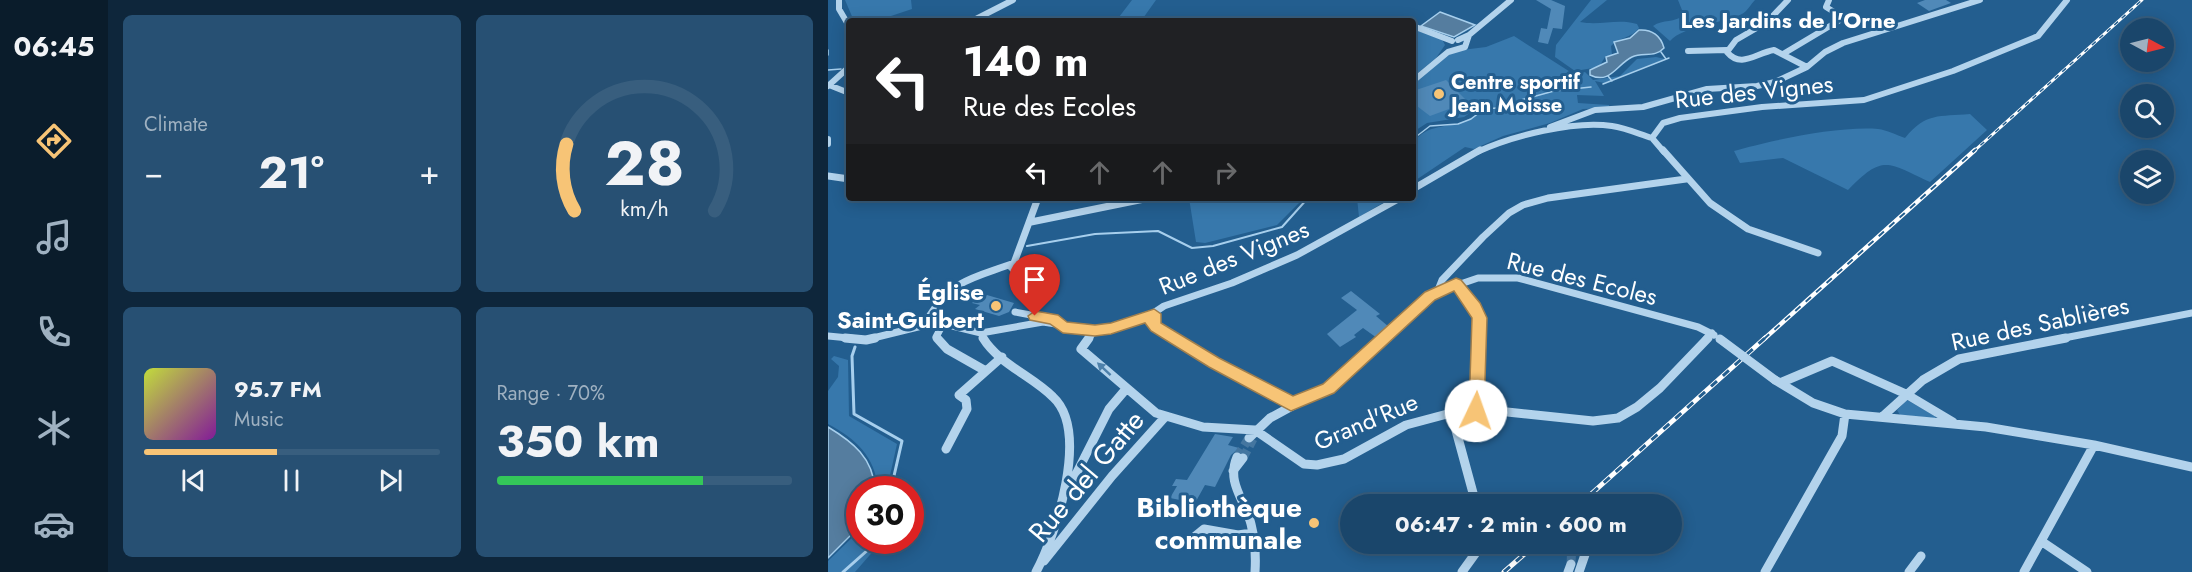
<!DOCTYPE html>
<meta charset="utf-8">
<style>
:root{--surface:#1a466b;--page:#275073;--text:#f1f3f6;--muted:#9fb1c1;--line:#385e7e;--accent:#f7c476}
body{margin:0;font-family:Jost,sans-serif;background:var(--page);color:var(--text);height:100vh;display:flex;flex-direction:column;font-size:22px;white-space:nowrap}
*{box-sizing:border-box;margin:0}
p{font-size:20px;color:var(--muted)}
.icon{flex:none;width:33px;height:33px;fill:none;stroke:currentColor;stroke-width:2;stroke-linecap:round;stroke-linejoin:round}
.map{position:relative;flex:1;overflow:hidden}
.sheet{display:flex;flex-direction:column;gap:15px;padding:15px;background:#0e263b;width:720px}
.sheet>*{flex:none}
.top-card{position:absolute;left:18px;top:18px;width:570px;height:183px;border-radius:6px;box-shadow:0 3px 15px #0003,0 0 0 2px var(--line);background:#202124;color:#fff;overflow:hidden}
.needle{width:39px;rotate:97deg}
.buttons{position:absolute;left:1292px;top:18px;display:grid;gap:12px}
.buttons a{display:grid;place-items:center;width:54px;height:54px;border-radius:50%;background:var(--surface);box-shadow:0 3px 15px #0003,0 0 0 2px var(--line);font-size:30px}
.speed{position:absolute;left:18px;top:476px;display:flex;gap:12px;font-size:30px;font-weight:700;text-align:center}
.speed>*{display:grid;place-content:center;width:78px;height:78px;border-radius:50%;background:var(--surface);box-shadow:0 3px 15px #0003,0 0 0 2px var(--line);line-height:1}
.speed .limit{border:9px solid #d22;background:#fff;color:#111}
.pin{position:absolute;display:grid;place-items:center;width:51px;height:51px;color:#fff;margin:-62px -26px;border-radius:50% 50% 50% 0;rotate:-45deg;box-shadow:0 0 6px #0007}
.pin .icon{rotate:45deg}
.me{position:absolute;width:66px;margin:-33px;rotate:3deg;stroke-linejoin:round;filter:drop-shadow(0 0 4px #0008)}
.turn{display:flex;align-items:center;gap:21px;height:126px;padding:0 18px;font-size:27px}
.turn .icon{width:78px;height:78px;stroke-width:2.5}
.turn b{display:block;font-size:42px;line-height:51px}
.lanes{display:flex;align-items:center;height:57px;padding:0 18px;background:#0003;justify-content:center;gap:30px;direction:ltr}
.lanes .off{opacity:.35}
.big{font-size:45px;font-weight:700;line-height:1.1}
.sheet .card{flex:1;display:flex;flex-direction:column;justify-content:center;gap:9px;min-width:0;padding:0 21px;border-radius:9px;background:var(--page)}
.sheet .dial{align-items:center;gap:0}
.dial svg{height:156px;overflow:visible;fill:none;stroke:var(--line);stroke-width:7;stroke-linecap:round;text-anchor:middle}
.dial text{fill:var(--text);stroke:none}
.song{display:flex;align-items:center;gap:18px}
.cover{width:72px;height:72px;border-radius:9px;background:linear-gradient(135deg,hsl(70 70% 55%),hsl(290 70% 35%))}
.played{height:6px;border-radius:3px;background:linear-gradient(90deg,var(--accent) 45%,var(--line) 45%)}
.keys{display:flex;justify-content:space-around;direction:ltr}
.heat{display:flex;justify-content:space-between;align-items:center;font-size:33px;direction:ltr}
.charge{height:9px;border-radius:4px;background:linear-gradient(90deg,#34c759 70%,var(--line) 0)}
.sheet .tiles{flex:1;display:grid;gap:15px;grid-template-columns:repeat(2,1fr)}
.trip{position:absolute;left:512px;top:494px;width:342px;height:60px;border-radius:30px;background:var(--surface);box-shadow:0 3px 15px #0003,0 0 0 2px var(--line);font-weight:700;line-height:60px;text-align:center}
main{display:flex;flex:1;min-height:0}
.tabs{display:flex;flex-direction:column;width:108px;justify-content:space-around;align-items:center;background:#0a1c2b;color:var(--muted)}
.tabs .icon{width:42px;height:42px}
.tabs .on{color:var(--accent)}
.tabs b{font-size:27px;color:var(--text)}
.map>svg:first-child{display:block}
.green{fill:#3778ac}
.water{fill:#557d9f;stroke:#a7cfed;stroke-width:1.5}
.lines{fill:none;stroke-linecap:round;stroke-linejoin:round}
.stream-far2{stroke:#a7cfed;stroke-width:1.5}
.stream-far1{stroke:#a7cfed;stroke-width:2}
.stream{stroke:#a7cfed;stroke-width:3}
.building{fill:#5089b8}
.minor-tunnel{stroke:#4476a0;stroke-width:9;stroke-dasharray:9 4.5;stroke-linecap:butt}
.minor-far2{stroke:#b3d3ec;stroke-width:6}
.minor-far1{stroke:#b3d3ec;stroke-width:7}
.minor{stroke:#b3d3ec;stroke-width:9}
.rail-far2-casing{stroke:#fff;stroke-width:3}
.rail-far1-casing{stroke:#fff;stroke-width:4.5}
.rail-casing{stroke:#fff;stroke-width:5}
.rail-far2{stroke:#235e8f;stroke-width:1.5;stroke-dasharray:5;stroke-linecap:butt}
.rail-far1{stroke:#235e8f;stroke-width:2;stroke-dasharray:7;stroke-linecap:butt}
.rail{stroke:#235e8f;stroke-width:3;stroke-dasharray:8;stroke-linecap:butt}
.minor-bridge{stroke:#b3d3ec;stroke-width:9}
.oneway{fill:#4e81ab}
.route{fill:#f7c476;stroke:#a17f4d;stroke-width:1.5}
.poi-dot{fill:#f7c476;stroke:#235e8f;stroke-width:2}
.labels{text-anchor:middle;stroke-width:6;stroke-linejoin:round;paint-order:stroke}
.far-poi-label{font-size:20px;font-weight:bold;fill:#fff;stroke:#235e8f;text-anchor:start}
.far-neighbourhood-label{font-size:22px;font-weight:bold;fill:#fff;stroke:#235e8f}
.street-label{font-size:24px;fill:#fff;stroke:#235e8f}
.poi-label{font-size:24px;font-weight:bold;fill:#fff;stroke:#235e8f;text-anchor:end}
.near-street-label{font-size:28px;fill:#fff;stroke:#235e8f}
.near-poi-label{font-size:28px;font-weight:bold;fill:#fff;stroke:#235e8f;text-anchor:end}
</style>
<main>
<nav class="tabs">
<b>06:45</b>
<svg class="icon on" aria-label="directions" viewBox="0 0 24 24"><path d="M12 3l9 9-9 9-9-9zM9 14v-3h6M13 9l2 2-2 2"/></svg>
<svg class="icon" aria-label="music" viewBox="0 0 24 24"><path d="M9 18V5l10-2v13"/><circle cx="6" cy="18" r="3"/><circle cx="16" cy="16" r="3"/></svg>
<svg class="icon" aria-label="phone" viewBox="0 0 24 24"><path d="M5 4h4l2 5-3 2q2 4 5 5l2-3 5 2v4C11 20 4 13 5 4z"/></svg>
<svg class="icon" aria-label="climate" viewBox="0 0 24 24"><path d="M12 3v18M4 7l16 10M4 17L20 7"/></svg>
<svg class="icon" aria-label="car" viewBox="0 0 24 24"><path d="M5 17H2v-5l4-1 3-4h7l3 4 3 1v5h-3M9 17h6M6 11h13"/><circle cx="7" cy="17" r="2"/><circle cx="17" cy="17" r="2"/></svg>
</nav>
<section class="sheet">
<div class="tiles">
<div class="card"><p>Climate</p>
<div class="heat"><a>−</a><b class="big">21°</b><a>+</a></div>
</div>
<div class="card dial"><svg viewBox="0 0 100 80">
<path d="M14 69A42 42 0 1 1 86 69"/>
<path d="M14 69A42 42 0 0 1 10 35" stroke="#f7c476"/>
<text x="50" y="56" font-size="32" font-weight="700">28</text>
<text x="50" y="72" font-size="11">km/h</text>
</svg></div>
<div class="card">
<div class="song"><i class="cover"></i><div><b>95.7 FM</b><p>Music</p></div></div>
<div class="played"></div>
<div class="keys"><svg class="icon" aria-label="previous" viewBox="0 0 24 24"><path d="M18 5L8 12l10 7zM5 5v14"/></svg><svg class="icon" aria-label="pause" viewBox="0 0 24 24"><path d="M8 5v14M16 5v14"/></svg><svg class="icon" aria-label="next" viewBox="0 0 24 24"><path d="M6 5l10 7-10 7zM19 5v14"/></svg></div>
</div>
<div class="card"><p>Range · 70%</p><b class="big">350 km</b><div class="charge"></div></div>
</div>
</section>
<div class="map">
<svg width="1364" height="572" viewBox="0 0 1364 572">
<rect width="100%" height="100%" fill="#235e8f"/>
<path class="green" d="M17,0h66l1,9 -36,12h-22z
M304,0h24l-15,21h-25z
M763,0h16l-27,22c21,4 37,-4 57,2l2,4c-7,10 -20,9 -28,18l1,9 -7,2 -6,10 -24,4 -20,-14 1,-12z
M850,0h77c-4,4 -6,8 -9,11 -10,11 -63,14 -76,30l-17,-15c10,-7 22,-3 31,-11z
M585,27l29,12 3,6 -9,13 -23,19z
M686,36l61,39 10,-3 8,8 27,-4 17,-17 19,-2 9,2 -61,24 -9,-2 9,15 -27,-1 1,8 31,2v3l-26,1 -33,14 -47,13 -29,13 -9,-2 -52,35v-40c17,-18 27,-13 49,-20 9,-3 17,-10 25,-16l-4,-2 -19,13 -37,6 -14,9v-48l41,-33 32,-4z
M1142,114l17,16 -57,52c-43,-20 -47,-28 -82,8l-65,-32 -43,5 -6,-12c38,-11 105,-25 144,-22 9,1 18,6 27,9 21,-26 34,-21 65,-24z
M361,198h115l-27,27 -72,18 -9,-1z
M529,198h34l-32,19z
M6,356l14,4 1,56 48,28 -10,45h-9c-3,-33 -22,-50 -50,-65v-33l10,-14 1,-11 -8,-7z
M1079,400l28,16v2l-35,-3 -3,-5z
M31,531l1,9h23l-28,32h-27v-11z"/>
<path class="water" d="M612,12l35,13 -21,12 -33,-11z
M811,30c13,-1 22,6 25,18 -9,10 -21,4 -32,9 -15,7 -22,28 -42,18v-5l17,-8 -1,-5 12,-4 -4,-11 16,-4z
M0,427c25,15 45,31 47,62h-15l-1,38 -31,31z"/>
<g class="lines">
<path class="stream-far2" d="M0,50v5
M833,52l5,7
M0,70l13,-1
M780,76l4,5
M775,84l66,-26
M585,139l17,-13 28,-2 13,-5 13,-10 26,-2 11,-7 33,-9 37,-4"/>
<path class="stream-far1" d="M199,246l68,-12 63,-3 34,17 21,-2 69,-19 26,-29"/>
<path class="stream" d="M27,347l-3,9 2,58 48,27 -11,48
M15,572l36,-32"/>
</g>
<path class="building" d="M708,0h15l14,6 -3,23 -9,-1 -5,16 -10,-2 3,-14 6,1 4,-20z
M1097,0h21l5,3 -22,8 -12,-8z
M618,80l22,22 -38,14 -17,-13v-12z
M523,291l29,23 -4,2 13,11 -12,11 -14,-10 -9,7 2,2 -16,10 -13,-13 30,-24 -16,-12z
M159,295l27,8 -5,9 -10,4 -24,-7 5,-4 -8,-2 5,-5 5,2z
M387,434l18,3 -5,8 11,3 -8,7 -16,32 -10,-2 -10,18 -25,-5 7,-12h-5l4,-7 11,1z"/>
<g class="lines">
<path class="minor-tunnel" d="M409,457l12,-19
M415,458l10,-19
M743,564l1,-21"/>
<path class="minor-far2" d="M11,0v9l10,17
M960,0l-21,22 -31,18 -9,12c14,17 29,1 47,-2l33,17
M144,21l41,-21
M585,26l39,15
M630,40l11,-5 42,-35
M860,51l39,-1
M955,54l57,-34 -1,-5 -13,-8 3,-7
M585,81l35,-29 17,-5 4,-12
M1,85l20,8
M0,86l21,-19
M722,127l45,-17 48,-3 64,-18 50,-3 18,-4 32,-15 18,-15 18,-9 137,-43
M824,138l12,14
M0,139v5
M649,152c35,-16 97,-32 135,-26 14,2 27,8 40,12l11,-15 17,-5 82,-11 102,-7 89,-29 85,-35 29,-36"/>
<path class="minor-far1" d="M835,150l47,53 38,26 70,24
M0,176l21,3
M585,189l67,-39
M203,222l118,-24
M182,266l8,8 1,8
M628,283c17,22 23,28 23,56
M610,290l4,-10 41,-43 26,-24 14,-8 25,-7 138,-19
M187,312l32,6
M102,315c22,-36 47,-38 84,-52l24,-65
M105,315l5,3 -4,6 -12,2 2,-7z
M108,322l45,11 62,-11 52,8 16,-2 43,-14
M324,323l3,-11 9,-6 68,-23 65,-28 103,-57
M324,323l25,16
M153,333l3,6
M0,336l31,3
M41,339l53,-13
M110,339l-2,-2 7,-13
M260,339l7,-9
M556,339l50,-46 44,-15h40l180,49 16,8
M878,339l6,-6
M1231,339l133,-26"/>
<path class="minor" d="M17,338l21,2 9,-2
M109,338l10,11 37,21
M155,338c16,26 49,38 70,59 37,34 3,138 -17,175
M261,338l-8,11 75,64 47,14 52,3 49,34 13,1 27,-6 62,-34 45,-12 47,-2 95,10 25,-3 19,-11 23,-19 48,-50
M347,338l39,25 69,34 8,7
M947,380l38,23 32,11 141,13 108,18 98,22
M952,383l52,-22 74,33 47,28
M649,411l2,-73
M623,412l25,92
M1054,417l41,-37 36,-21 107,-21
M421,438l21,-20 70,-38 46,-42
M118,449l21,-40 -1,-9 -7,-5 43,-38
M409,457c-11,26 8,43 14,67 4,16 5,32 4,48
M405,471l10,-13
M238,494l43,-85 17,-20
M365,538l11,-9 34,6 14,-2
M1213,541l46,31
M650,544l7,4 7,-5
M216,561l68,-85 53,-59
M634,572l18,-25
M740,572l3,-8
M751,572l10,-29
M937,572l77,-136 3,-22
M1081,572l12,-16
M1196,572l70,-127"/>
<defs>
<path id="rail-far2" d="M1145,152l169,-152"/>
<path id="rail-far1" d="M936,339l211,-189"/>
<path id="rail" d="M752,504l185,-166
M676,572l33,-29"/>
</defs>
<use href="#rail-far2" class="rail-far2-casing"/>
<use href="#rail-far1" class="rail-far1-casing"/>
<use href="#rail" class="rail-casing"/>
<use href="#rail-far2" class="rail-far2"/>
<use href="#rail-far1" class="rail-far1"/>
<use href="#rail" class="rail"/>
<path class="minor-bridge" d="M892,339l55,41"/>
</g>
<defs><path id="oneway-solid" d="M-6-.8H1V-3.2L6.5 0L1 3.2V.8H-6Z" transform="scale(1.5)"/></defs>
<use class="oneway" href="#oneway-solid" transform="translate(276 369) rotate(-137)"/>
<path class="route" d="M628,278l5,2 19,23 7,15 -3,93 -2,5h-11l-2,-5 3,-93 -18,-27 -19,9 -101,93 -43,18 -82,-44 -58,-36 -6,-8 -34,11 -16,2 -32,-3 -13,-9 -20,-4 -2,-4 7,-5 23,4 9,7 28,3 16,-2 43,-14 7,5v9l58,35 74,38 30,-12 102,-92z"/>
<g class="poi-dot">
<circle cx="611" cy="94" r="6"/>
<circle cx="168" cy="306" r="6"/>
<circle cx="486" cy="523" r="6"/>
</g>
<g class="labels">
<g class="far-poi-label">
<text x="623" y="89">Centre sportif<tspan x="623" dy="23">Jean Moisse</tspan></text>
</g>
<g class="far-neighbourhood-label">
<text x="960" y="28">Les Jardins de l'Orne</text>
</g>
<g class="street-label">
<text transform="translate(926 92) rotate(-6)" y="8">Rue des Vignes</text>
<text transform="translate(406 258) rotate(-22)" y="8">Rue des Vignes</text>
<text transform="translate(754 279) rotate(14)" y="8">Rue des Ecoles</text>
<text transform="translate(1212 324) rotate(-12)" y="8">Rue des Sablières</text>
<text transform="translate(538 422) rotate(-23)" y="8">Grand'Rue</text>
</g>
<g class="poi-label">
<text x="156" y="300">Église<tspan x="156" dy="28">Saint-Guibert</tspan></text>
</g>
<g class="near-street-label">
<text transform="translate(258 476) rotate(-50)" y="10">Rue del Gatte</text>
</g>
<g class="near-poi-label">
<text x="474" y="517">Bibliothèque<tspan x="474" dy="32">communale</tspan></text>
</g>
</g>
</svg>
<div class="buttons">
<a><svg class="needle" viewBox="-14 -14 28 28"><path d="M0-13l5 13h-10z" fill="#e53935"/><path d="M0 13l5-13h-10z" fill="#9fb1c1"/></svg></a>
<a><svg class="icon" aria-label="search" viewBox="0 0 24 24"><circle cx="10" cy="10" r="6"/><path d="M15 15l6 6"/></svg></a>
<a><svg class="icon" aria-label="layers" viewBox="0 0 24 24"><path d="M12 4l9 5-9 5-9-5zM3 14l9 5 9-5"/></svg></a>
</div>
<div class="speed"><div class="limit">30</div></div>
<div class="pin" style="left:207px;top:316px;background:#d93025"><svg class="icon" aria-label="arrive" viewBox="0 0 24 24"><path d="M6 21V4h12l-3 4 3 4H6"/></svg></div>
<svg class="me" style="left:648px;top:411px" viewBox="-20 -20 40 40"><circle r="19" fill="#fff"/><path d="M0-13L10 11 0 6-10 11z" fill="#f7c476"/></svg>
<div class="trip">06:47 · 2 min · 600 m</div>
<div class="top-card">
<div class="turn"><svg class="icon" aria-label="left" viewBox="0 0 24 24"><path d="M17 20v-9H6M10 6l-5 5 5 5"/></svg><div><b>140 m</b>Rue des Ecoles</div></div>
<div class="lanes"><svg class="icon" aria-label="left" viewBox="0 0 24 24"><path d="M17 20v-9H6M10 6l-5 5 5 5"/></svg><svg class="icon off" aria-label="ahead" viewBox="0 0 24 24"><path d="M12 20V5M6 11l6-6 6 6"/></svg><svg class="icon off" aria-label="ahead" viewBox="0 0 24 24"><path d="M12 20V5M6 11l6-6 6 6"/></svg><svg class="icon off" aria-label="right" viewBox="0 0 24 24"><path d="M7 20v-9h11M14 6l5 5-5 5"/></svg></div>
</div>
</div>
</main>
